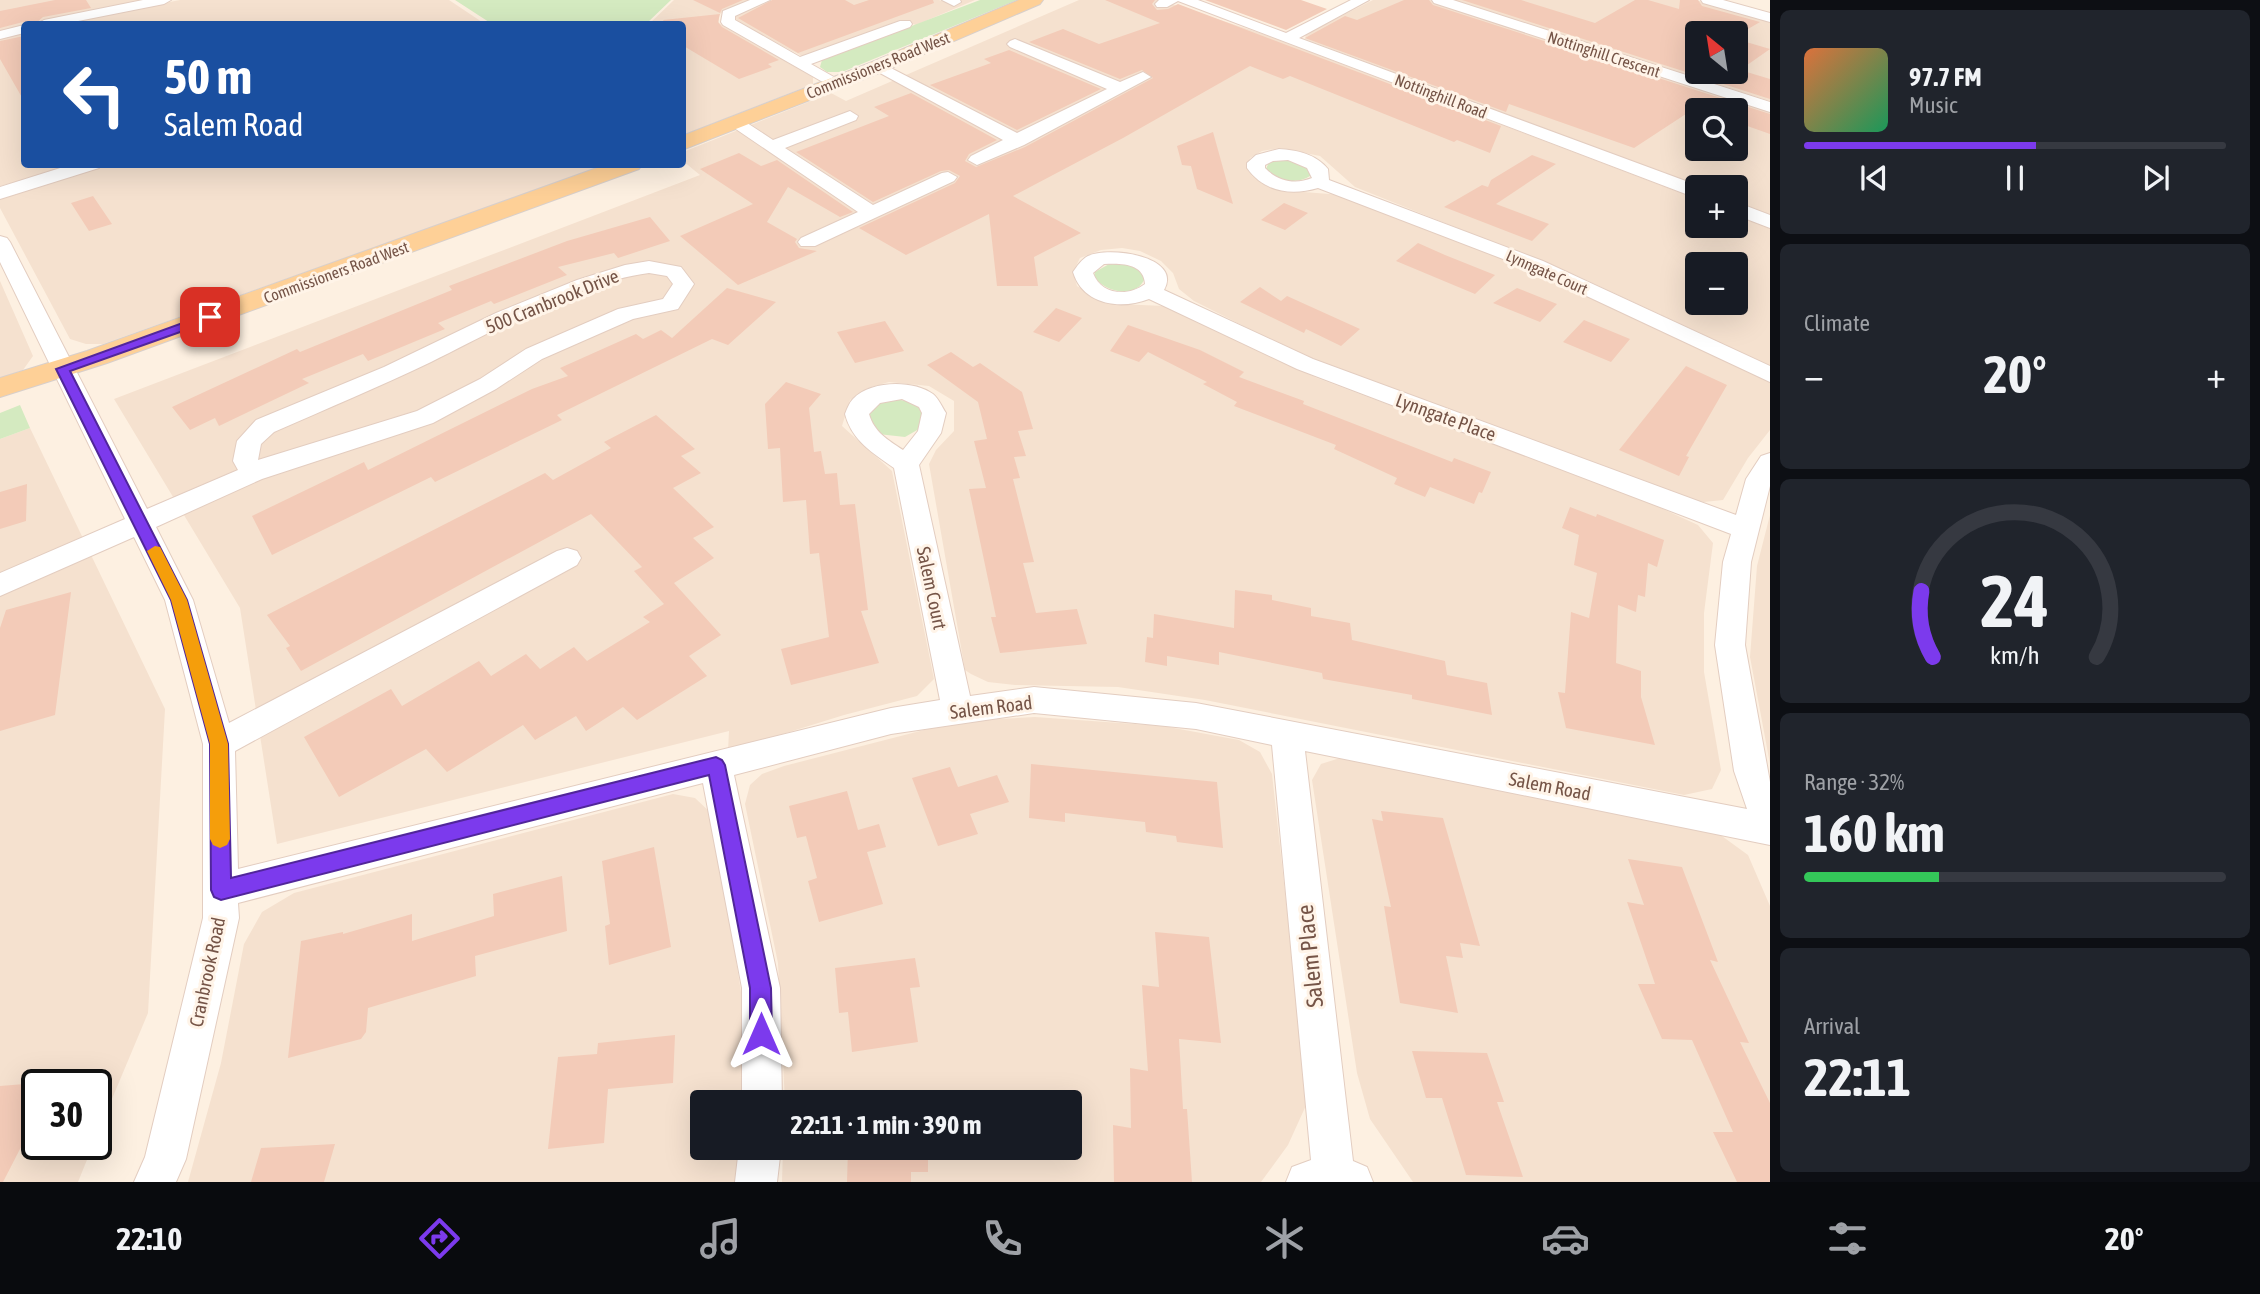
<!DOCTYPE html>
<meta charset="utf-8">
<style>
:root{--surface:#171b24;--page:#20242c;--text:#f1f3f6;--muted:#9ea1a6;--line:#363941;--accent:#7c3aed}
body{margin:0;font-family:"Asap Condensed",sans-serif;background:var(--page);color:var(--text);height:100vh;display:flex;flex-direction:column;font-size:26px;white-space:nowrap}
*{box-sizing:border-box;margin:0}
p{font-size:23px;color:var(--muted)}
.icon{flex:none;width:38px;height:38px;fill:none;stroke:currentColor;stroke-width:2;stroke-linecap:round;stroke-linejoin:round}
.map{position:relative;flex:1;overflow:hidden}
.drawer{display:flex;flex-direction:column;gap:10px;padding:10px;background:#0d0f14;width:490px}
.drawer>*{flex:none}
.hud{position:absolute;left:21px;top:21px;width:665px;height:147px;border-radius:7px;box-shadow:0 7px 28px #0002;background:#1a4fa0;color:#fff;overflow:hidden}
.needle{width:46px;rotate:330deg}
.tools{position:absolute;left:1685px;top:21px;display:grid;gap:14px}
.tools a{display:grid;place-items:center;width:63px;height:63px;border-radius:7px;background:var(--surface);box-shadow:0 7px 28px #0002;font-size:35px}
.speed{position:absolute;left:21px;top:1069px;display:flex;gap:14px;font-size:35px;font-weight:700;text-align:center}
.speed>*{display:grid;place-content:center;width:91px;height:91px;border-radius:50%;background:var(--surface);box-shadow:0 7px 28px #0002;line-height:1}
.speed .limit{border:4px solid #111;border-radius:10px;background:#fff;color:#111}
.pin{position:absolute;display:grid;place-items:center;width:60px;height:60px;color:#fff;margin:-30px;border-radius:14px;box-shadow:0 4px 10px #0006}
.me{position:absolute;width:77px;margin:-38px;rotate:0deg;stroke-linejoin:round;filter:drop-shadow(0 0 5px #0008)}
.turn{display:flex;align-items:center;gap:24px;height:147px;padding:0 28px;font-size:32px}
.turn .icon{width:91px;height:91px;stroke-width:2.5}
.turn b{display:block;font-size:49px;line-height:60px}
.big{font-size:52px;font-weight:700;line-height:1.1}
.drawer .tile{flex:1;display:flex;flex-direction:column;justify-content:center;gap:10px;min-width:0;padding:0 24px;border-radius:10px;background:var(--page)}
.drawer .dial{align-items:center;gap:0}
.dial svg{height:182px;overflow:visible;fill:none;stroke:var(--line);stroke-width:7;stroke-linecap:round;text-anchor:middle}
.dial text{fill:var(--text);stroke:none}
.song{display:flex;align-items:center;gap:21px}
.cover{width:84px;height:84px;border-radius:10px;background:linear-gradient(135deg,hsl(20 70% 55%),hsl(150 70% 35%))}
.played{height:7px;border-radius:4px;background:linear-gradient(90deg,var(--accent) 55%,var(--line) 55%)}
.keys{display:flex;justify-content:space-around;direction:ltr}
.heat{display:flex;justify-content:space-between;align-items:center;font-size:38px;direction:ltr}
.charge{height:10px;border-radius:5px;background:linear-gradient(90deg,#34c759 32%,var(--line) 0)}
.trip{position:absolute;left:690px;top:1090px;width:392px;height:70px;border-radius:7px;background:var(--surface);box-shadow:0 7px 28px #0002;font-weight:700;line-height:70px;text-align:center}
.tab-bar{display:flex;height:112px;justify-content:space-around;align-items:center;background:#090b0e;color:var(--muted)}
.tab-bar .icon{width:49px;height:49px}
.tab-bar .on{color:var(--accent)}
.tab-bar b{font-size:32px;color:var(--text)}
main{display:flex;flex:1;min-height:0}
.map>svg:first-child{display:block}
.residential{fill:#f5e1cf;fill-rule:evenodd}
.green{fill:#d4eac0}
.building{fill:#f3cbb8}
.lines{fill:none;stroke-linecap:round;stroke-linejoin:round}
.minor-casing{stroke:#e3cdc0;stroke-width:2}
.major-casing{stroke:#d8cfcb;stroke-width:2}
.minor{fill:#fff;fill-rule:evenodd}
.major{fill:#fed097;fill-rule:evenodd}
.route{fill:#7c3aed;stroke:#51269a;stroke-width:2}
.slow{fill:#f59e0b}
.labels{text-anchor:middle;stroke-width:6;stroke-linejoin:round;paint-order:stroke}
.far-street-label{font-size:16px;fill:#755447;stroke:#fff4e8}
.street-label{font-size:19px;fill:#755447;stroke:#fff4e8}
.near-street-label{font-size:23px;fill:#755447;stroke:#fff4e8}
</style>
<main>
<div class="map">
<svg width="1770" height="1182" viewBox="0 0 1770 1182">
<rect width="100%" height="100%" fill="#fdf0e1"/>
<path class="residential" d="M0,0h146l-146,31z
M180,0h269l36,24h-427z
M674,0h78l-26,9 -7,6v8l94,54v7l-130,51 -1,-111h-33z
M775,0h164l15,5 3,-5h18l-59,25 -15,-5 -99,36 -66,-34 -2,-5 6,-6z
M1079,0h80l107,35 431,164 1,27h38v-12l34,14v138l-190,-89 -225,-90 -35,-31 -40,-8 -18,3 -12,7 -2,9 4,9 22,10 17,5 51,4 144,54 284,133v48l-22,28 -25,42 -19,2 -19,-3 -382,-143 -109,-55 -15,-12 -6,-16 -12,-12 -21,-10 -18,-3 -21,2 -21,8 -7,14 4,14 20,12 20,6 48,2 152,72 335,126 46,21 15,18 -9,70v59l17,98 -9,19 -28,6 -479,-95 -87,-13 -103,-2 -27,-3 -17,-8 -6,-4 -36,-206 7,-14 18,-19v-30l-25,-15 -40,-4 -21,6 -18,12 -8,26 50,45 42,208 -17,17 -73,19 -116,36 1,-20 -452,113 -37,-236 -126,-209 586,-224 -17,-14v-9l148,-59 15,8zM1698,264h38v39h-38z
M1373,0h57l340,111v104l-34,-14v-14h-37l-394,-148 1,-5zM1698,110h38v39h-38z
M1451,0h245l74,21v80zM1698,33h38v39h-38z
M24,32v132l53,1 -77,21v-148z
M108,165h498l-503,179h-17l-16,-5 -70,-131v-8l11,-6z
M0,281l33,75 -10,14 -23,8z
M30,428l135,281 -17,304 -52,124v-52h-59v59l56,1 -15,37h-78v-743z
M1770,515v249l-20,-107 7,-91z
M1035,717l128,9 76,14 21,12 12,22 36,327 -20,44 -27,37h-479l1,-34h286v-46h-284l-7,-139 -33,-159 5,-19 12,-11 22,-8 175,-45z
M1340,758l37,5 338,68 33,24 22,51v276h-357l-43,-63 -13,-46 -45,-293 9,-16z
M673,794l22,4 17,16 7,38 25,159 -1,91h-41v46h38l-4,34h-548l33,-119 23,-119 18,-32 32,-19z"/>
<path class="green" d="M455,0h216l-25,24h-154z
M980,0h37l-175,72h-15l-7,-5 2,-7z
M1288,159l19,7 4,7 -1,3c-14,9 -33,5 -44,-7l3,-7z
M1111,263c14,1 27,1 34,15 -8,21 -41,15 -51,-2l1,-4z
M893,399c21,2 35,7 26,30l-14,8 -27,-3 -12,-21 11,-10z
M20,405l10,23 -30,11v-26z"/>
<path class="building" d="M55,0h31l5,8 -48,9 -8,7 -12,-2 -23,6v-17z
M693,0h50l-21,9 -2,4z
M772,0h73l9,5 15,-5h64l1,3 -136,50 -60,-35z
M1105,0h50l-3,4 5,6 11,-1 10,-5 323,122 -11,27 -33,-13 -3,2 -164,-66 -7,3 -33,-13 -127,72 -110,58 68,37 -47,24 4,29h-41l-8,-72 -83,41 -47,-27 96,-45 5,-7 -11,-6 -8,1 -68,31 -77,-50 93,-36 -15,-9 37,-14 86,47 -28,14 -4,7 11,6 49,-20 128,-69 -11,-8 -22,9 -91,-37 34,-13 36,15 61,-21z
M1205,0h96l26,9 -41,21z
M1404,0h25l4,5 337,109v20l-34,-12v-12h-44l-58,38 -125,-44 -3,8 -201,-74 40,-22 12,4z
M1462,0h59l74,23 40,-23h13l31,9 1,-9h18l4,6 58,16 -24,14v-3h-38v39h38v-33l34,10 -30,21 30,9v20z
M720,14l-2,8 4,5 57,33 -11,4 4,3 -33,12 -57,-34v-21h-17l-2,-4z
M24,36v65l-24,-42v-18z
M1009,50l92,39 -84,41 -87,-45 61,-22 -7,-4z
M1213,132l20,72 -36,-15 -6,-23 -9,-1 -5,-19z
M739,153l22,13 16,-6 76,52 -13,5 -52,-30 -21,35 30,17 -2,3 4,6 18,3 -79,34 -58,-49 73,-32 -53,-35z
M1532,155l24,9 -60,40 53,20 -17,17 -88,-34 38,-22 6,2 3,-7z
M93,196l19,28 -23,7 -18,-28z
M1284,203l24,10 -23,17 -24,-10z
M650,217l20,24 -52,17 -4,-5 -56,14 9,8 -73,29 -3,-3 -53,22 7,6 -77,32 -5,-7 -61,25 7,4 -90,43 -4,-8 -25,12 -18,-23 125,-58 3,3 152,-62 -3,-4 118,-45z
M1418,243l27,12 50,20 -20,19 -79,-33z
M1260,287l21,14 6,-5 73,33 -19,17 -35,-17 -2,4 -64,-31z
M727,288l49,14 -48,43 -16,-6 -155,76 5,5 -127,62 -4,-5 -159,78 -20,-39 112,-54 4,8 164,-81 36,-13 -8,-8 76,-34 7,5 18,-9 11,8z
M1517,288l40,16 -17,18 -47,-19z
M1056,308l26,10 -23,24 -26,-10z
M1584,320l46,19 -19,23 -48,-20z
M885,321l19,30 -49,12 -18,-31z
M1128,325l72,25 44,22 -5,5 65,24 -1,3 149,58 2,-4 37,14 -9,21 -3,-1 -5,12 -44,-17 -5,10 -31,-13 3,-6 -63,-29 2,-4 -102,-39 3,-4 -34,-18 4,-2 -59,-30 -9,10 -29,-11z
M951,352l22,15 7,-4 42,29 11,37 -15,2 8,25 -12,1 6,21 -7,1 21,83 -11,1 13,50 41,-4 10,35 -87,9 -9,-36h5l-27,-128 17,-1 -12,-47 13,-2 -9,-37 -51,-37z
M1686,366l41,19 -41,71 3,1 -10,19 -60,-26z
M786,382l35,12 -12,14 5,44 7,-1 4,23 12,-1 3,32 15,-1 13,106 -7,1 18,52 -88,22 -10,-36 48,-12 -10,-84 -9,1 -4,-54 -23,2 -3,-54 -12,1 -3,-45z
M656,415l39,34 -14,7 20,17 -28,15 41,39 -21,11 21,20 -40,25 47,52 -32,21 18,20 -70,44 -14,-13 -37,24 -10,-15 -41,24 -12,-15 -76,47 -21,-23 -87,48 -35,-60 87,-48 11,17 77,-45 12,15 35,-22 14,15 34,-22 13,14 63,-39 -7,-5 21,-13 -30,-33 8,-4 -51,-53 -290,157 -15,-23 4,-2 -23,-31 278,-142 8,7 58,-32 -7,-6z
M27,484l-1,37 -26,8v-37z
M1570,507l26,10 1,-3 67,26 -7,27 -9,-4 -3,34 -7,-2 -2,17 -18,-7 -2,58 25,8v26l14,48 -89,-17 -8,-36 7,1 6,-81 18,6 8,-45 -23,-8 5,-30 -17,-7z
M1235,590l37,5v5l39,8v8l39,7 2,17 93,21 2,14 40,8 5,32 -80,-16v-4l-89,-16 -1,-6 -103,-21v13l-52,-9v10l-22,-4 2,-25 6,1 1,-24 80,14z
M71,592l-16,123 -55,16v-103l6,-18z
M1031,764l186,18 6,66 -46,-6 -1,-6 -30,-4 -1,-10 -80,-9v9l-36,-4z
M950,767l8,20 39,-12 12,27 -39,12 8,20 -40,12 -26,-68z
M847,791l11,39 21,-6 7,23 -19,5 16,52 -64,18 -11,-41 9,-3 -11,-42 -9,2 -8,-32z
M1381,811l62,7 37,128 -20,-3 3,15 -17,-2 12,57 -58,-10 -16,-97 7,1 -19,-88 11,2z
M654,847l17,100 -62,18 -4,-39 5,-2 -8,-63z
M1628,859l54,8 36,95 -8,-2 39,83 -9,-1 30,61v79h-33l-24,-50h20l-41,-92 -30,-1 -24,-55h17l-28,-82 17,3z
M562,876l5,55 -92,25 1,20 -108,32 -2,24 -5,7 -73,19 13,-117 42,-9v2l69,-20v27l82,-25 -1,-22z
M1155,932l54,5 12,106 -42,-4 4,70h4l5,73h-78l-1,-57 18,3 -1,-60 18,3 -6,-86 17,2z
M915,958l5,29 -10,1 8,54 -66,10 -4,-40 -9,1 -4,-45z
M675,1035l-2,48 -65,6 -4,54 -56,6 10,-92 39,-3 1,-11z
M1412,1051l75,2 17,49h-7l26,75 -57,-2 -24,-77h-16z
M37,1083v33l-34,66h-3v-96z
M335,1144l-11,38h-73l10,-34z
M848,1148h80v24h-17v10h-64z"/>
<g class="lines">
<defs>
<path id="minor" d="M143,0h28l-7,4 -101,20h-26l7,-4z
M750,0h20l-35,16v4l65,37 100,-36h10l2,3 -2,3 -99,37 30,17 2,3 -8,5 -112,-64 -2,-3 2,-11z
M942,0h18l1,2 -7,4z
M1159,0h39l88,33 65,-33h18l-70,38 403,149h-4v10l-7,-1 -513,-195 -11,6h-10l-2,-3z
M1432,0h21l317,102v10l-336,-109z
M1701,0h22l47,13v9l-67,-19z
M24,25v8l-24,6v-8z
M1015,39l105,43 23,-10 8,5 -127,68 -47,20 -9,-5 3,-4 32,-16 -134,-73 2,-3h12l134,69 90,-44 -97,-42 -3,-3 3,-3z
M850,111l8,5 -2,4 -71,28 88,57 69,-32 6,-1 9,5 -3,4 -139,65h-14l-3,-4 3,-4 57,-26 -131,-89 8,-5 6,1 32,21z
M1279,149c18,1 37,5 49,20l1,11 214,81 227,105v16l-241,-113 -211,-81c-27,8 -54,4 -71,-20v-5l9,-8zM1288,160l19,8 5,10c-17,7 -35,3 -47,-10v-3l8,-4z
M73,164h29l-3,4 -99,31v-12z
M1736,202l34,13v13l-34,-13z
M0,236l7,2 3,4 137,267 91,-39 -5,-9 4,-20 19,-21 128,-53 112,-54 81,-33 48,-15 24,-4 32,6 13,17 -16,25 -45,10 -91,40 -46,30 -63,34 -171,56 -106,48 37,73 36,123 328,-172 10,-3 10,3 4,7 -4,7 -342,186 3,118 653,-161 49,-8 -46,-232c-21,-15 -42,-27 -49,-54 2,-5 4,-11 8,-15 18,-19 60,-19 80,-5 6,5 9,13 13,19l-5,20 -22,32 51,231 64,-9 162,16 551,106 -13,-38 -19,-126 8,-83 8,-28 -434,-165 -148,-70c-29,11 -66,6 -76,-27 4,-6 9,-13 15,-16 21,-10 95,0 76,34l149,69 423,156 10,-36 15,-23 9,-3v33l-19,76 -6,83 25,137v63l-465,-94 48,410 14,6 6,15h-87l6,-15 19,-7 -39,-415 -76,-16 -162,-16 -143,21 -157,41 46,213 2,114h-40v-114l-39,-205 -465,120 1,15 -53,241 -10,23h-42l11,-25 58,-239v-174l-38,-144 -31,-63 -134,59v-23l125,-54 -125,-257zM1104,264c17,-1 40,-1 41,20 -17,13 -44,11 -52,-11zM649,273l18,3 6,8 -10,15 -45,10 -92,40 -46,30 -63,32 -159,49 3,-16 13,-12c52,-23 105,-45 157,-70 61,-30 151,-81 218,-89zM902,399l17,8 3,6 -4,18 -15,19c-15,-10 -29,-18 -34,-36l11,-11z
M739,1148h42l-4,34h-42z"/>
<path id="major" d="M1019,0h24l-3,4 -156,67 -202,79v-14l188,-73z
M608,164h34l-3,5 -532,194 -107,34v-19l87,-27z"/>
</defs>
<use href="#minor" class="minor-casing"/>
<use href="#major" class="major-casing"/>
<use href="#minor" class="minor"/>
<use href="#major" class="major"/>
</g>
<path class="route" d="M210,313l4,1v6l-144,51 117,229 41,144 3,134 485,-121 6,3 3,5 46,223 1,46 -3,8 -8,3 -8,-3 -3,-8v-46l-41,-213 -488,125 -7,-3 -3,-7 -1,-146 -39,-144 -115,-231z"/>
<path class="slow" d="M155,546l5,1 27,53 41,144 2,95 -3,6 -7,3 -7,-3 -3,-6v-95l-39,-144 -24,-49z"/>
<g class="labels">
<g class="far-street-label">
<text transform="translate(1604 54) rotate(18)" y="6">Nottinghill Crescent</text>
<text transform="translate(878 65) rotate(-22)" y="6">Commissioners Road West</text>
<text transform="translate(1441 96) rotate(21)" y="6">Nottinghill Road</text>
<text transform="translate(336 272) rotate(-20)" y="6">Commissioners Road West</text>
<text transform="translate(1547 272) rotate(24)" y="6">Lynngate Court</text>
</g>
<g class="street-label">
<text transform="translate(552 301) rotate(-22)" y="7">500 Cranbrook Drive</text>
<text transform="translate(1446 417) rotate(20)" y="7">Lynngate Place</text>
<text transform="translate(932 588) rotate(78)" y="7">Salem Court</text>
<text transform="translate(991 707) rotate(-7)" y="7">Salem Road</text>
<text transform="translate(1550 786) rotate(11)" y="7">Salem Road</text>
<text transform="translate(207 972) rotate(-78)" y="7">Cranbrook Road</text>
</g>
<g class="near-street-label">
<text transform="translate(1310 956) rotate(-96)" y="8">Salem Place</text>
</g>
</g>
</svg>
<div class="tools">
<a><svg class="needle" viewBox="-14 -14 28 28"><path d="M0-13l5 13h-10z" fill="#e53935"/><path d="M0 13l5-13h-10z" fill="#9ea1a6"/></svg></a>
<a><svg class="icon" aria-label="search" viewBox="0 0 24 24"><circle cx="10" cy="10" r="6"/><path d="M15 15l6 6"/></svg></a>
<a>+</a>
<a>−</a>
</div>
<div class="speed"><div class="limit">30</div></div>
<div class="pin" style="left:210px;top:317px;background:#d93025"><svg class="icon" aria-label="arrive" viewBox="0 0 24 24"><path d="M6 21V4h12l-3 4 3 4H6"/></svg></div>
<svg class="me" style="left:761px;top:1034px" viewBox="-20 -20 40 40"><path d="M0-17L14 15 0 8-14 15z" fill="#7c3aed" stroke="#fff" stroke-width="4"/></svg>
<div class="trip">22:11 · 1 min · 390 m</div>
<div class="hud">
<div class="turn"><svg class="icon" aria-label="left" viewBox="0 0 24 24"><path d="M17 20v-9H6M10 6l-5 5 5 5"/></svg><div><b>50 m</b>Salem Road</div></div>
</div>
</div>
<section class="drawer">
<div class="tile">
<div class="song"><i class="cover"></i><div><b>97.7 FM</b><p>Music</p></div></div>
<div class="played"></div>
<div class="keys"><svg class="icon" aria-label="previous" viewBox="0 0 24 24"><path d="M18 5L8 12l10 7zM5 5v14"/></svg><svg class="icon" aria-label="pause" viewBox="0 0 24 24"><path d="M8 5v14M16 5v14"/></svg><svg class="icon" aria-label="next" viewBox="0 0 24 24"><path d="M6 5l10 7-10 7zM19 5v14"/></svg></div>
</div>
<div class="tile"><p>Climate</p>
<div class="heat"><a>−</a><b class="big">20°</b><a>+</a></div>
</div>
<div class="tile dial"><svg viewBox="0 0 100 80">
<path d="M14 69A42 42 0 1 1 86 69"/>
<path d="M14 69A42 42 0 0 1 9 40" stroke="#7c3aed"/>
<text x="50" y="56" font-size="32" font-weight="700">24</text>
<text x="50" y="72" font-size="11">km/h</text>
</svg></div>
<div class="tile"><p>Range · 32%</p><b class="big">160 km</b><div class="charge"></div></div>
<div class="tile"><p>Arrival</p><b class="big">22:11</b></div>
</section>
</main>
<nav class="tab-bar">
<b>22:10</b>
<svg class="icon on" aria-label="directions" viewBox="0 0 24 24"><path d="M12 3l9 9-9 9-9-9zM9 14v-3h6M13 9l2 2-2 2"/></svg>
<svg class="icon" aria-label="music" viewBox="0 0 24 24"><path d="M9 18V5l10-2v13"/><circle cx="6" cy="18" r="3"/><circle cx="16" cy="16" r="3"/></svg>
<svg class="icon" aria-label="phone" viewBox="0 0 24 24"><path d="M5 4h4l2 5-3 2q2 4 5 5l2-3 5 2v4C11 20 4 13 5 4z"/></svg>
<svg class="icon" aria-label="climate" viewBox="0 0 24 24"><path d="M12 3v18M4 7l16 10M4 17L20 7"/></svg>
<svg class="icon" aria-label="car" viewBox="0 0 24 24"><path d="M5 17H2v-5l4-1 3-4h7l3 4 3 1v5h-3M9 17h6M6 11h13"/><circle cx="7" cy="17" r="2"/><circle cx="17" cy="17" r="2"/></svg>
<svg class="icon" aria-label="filters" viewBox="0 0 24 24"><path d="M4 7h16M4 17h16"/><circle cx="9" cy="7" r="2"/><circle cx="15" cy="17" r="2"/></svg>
<b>20°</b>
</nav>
